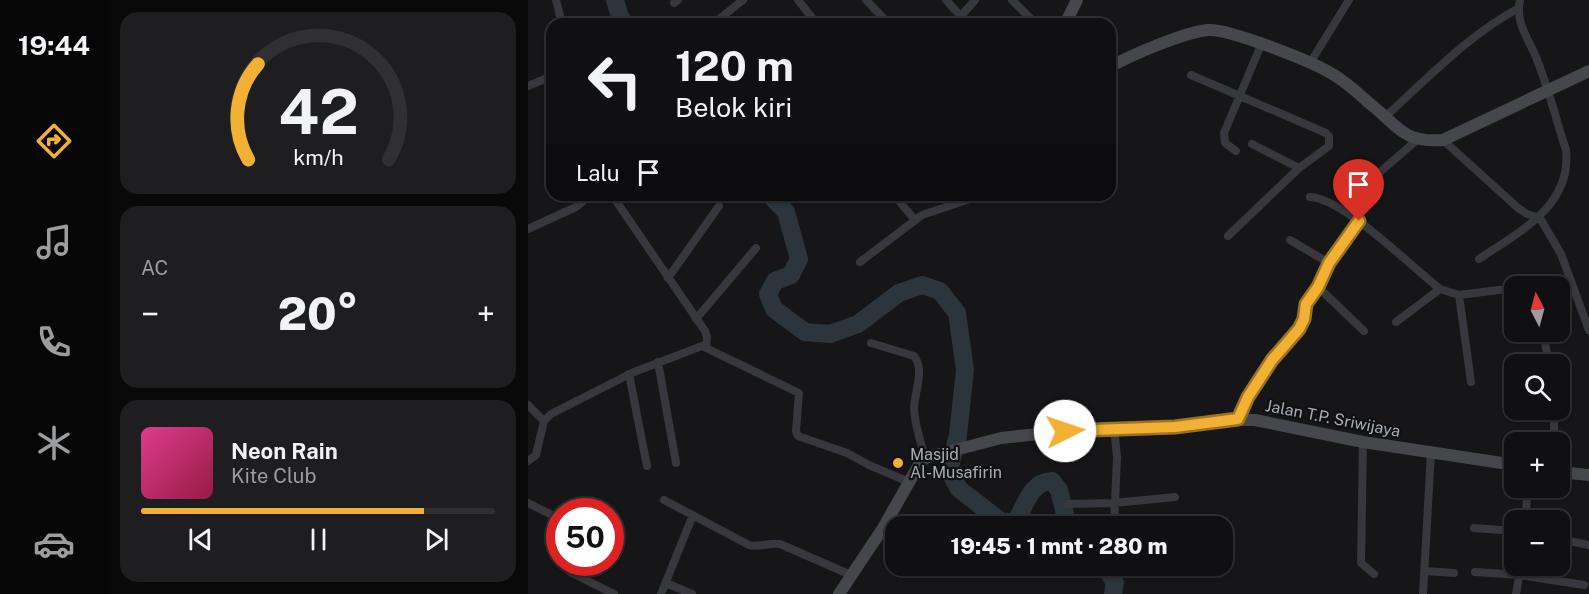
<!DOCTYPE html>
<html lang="id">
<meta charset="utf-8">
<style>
:root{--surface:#101012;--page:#1e1e20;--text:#f1f3f6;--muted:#9c9d9f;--line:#303032;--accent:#f2b134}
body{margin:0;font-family:"Public Sans",sans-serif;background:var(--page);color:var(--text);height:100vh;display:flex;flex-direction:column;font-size:22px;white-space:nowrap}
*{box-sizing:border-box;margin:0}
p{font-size:20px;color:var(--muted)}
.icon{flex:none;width:33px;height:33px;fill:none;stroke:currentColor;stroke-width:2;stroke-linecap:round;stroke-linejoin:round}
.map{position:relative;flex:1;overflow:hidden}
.details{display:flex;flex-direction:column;gap:12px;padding:12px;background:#09090a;width:420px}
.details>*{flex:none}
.top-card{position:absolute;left:18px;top:18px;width:570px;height:183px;border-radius:18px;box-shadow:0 2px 4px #0004,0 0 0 2px var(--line);background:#101012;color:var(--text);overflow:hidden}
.needle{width:39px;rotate:354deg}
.fabs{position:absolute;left:976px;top:276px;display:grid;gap:12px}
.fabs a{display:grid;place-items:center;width:66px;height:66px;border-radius:12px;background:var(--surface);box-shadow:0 2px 4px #0004,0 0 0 2px var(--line);font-size:30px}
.speed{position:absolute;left:18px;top:498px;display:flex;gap:12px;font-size:30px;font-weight:700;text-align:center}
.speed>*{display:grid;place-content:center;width:78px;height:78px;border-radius:50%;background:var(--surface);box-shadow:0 2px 4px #0004,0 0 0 2px var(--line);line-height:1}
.speed .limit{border:9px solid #d22;background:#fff;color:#111}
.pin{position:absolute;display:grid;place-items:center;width:51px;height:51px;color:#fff;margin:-62px -26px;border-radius:50% 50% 50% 0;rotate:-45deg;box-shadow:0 0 6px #0007}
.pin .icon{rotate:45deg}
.me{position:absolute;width:66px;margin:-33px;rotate:86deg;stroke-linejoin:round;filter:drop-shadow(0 0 4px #0008)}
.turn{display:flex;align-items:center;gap:21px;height:126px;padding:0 30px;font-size:27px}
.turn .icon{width:78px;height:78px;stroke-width:2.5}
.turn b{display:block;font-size:42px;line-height:51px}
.then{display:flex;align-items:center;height:57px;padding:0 30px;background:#0003;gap:12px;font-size:22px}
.big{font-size:45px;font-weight:800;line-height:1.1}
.details .widget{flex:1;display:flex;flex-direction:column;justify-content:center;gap:9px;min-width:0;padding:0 21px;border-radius:18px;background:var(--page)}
.details .dial{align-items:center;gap:0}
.dial svg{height:156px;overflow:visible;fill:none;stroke:var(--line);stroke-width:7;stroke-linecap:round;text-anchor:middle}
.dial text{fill:var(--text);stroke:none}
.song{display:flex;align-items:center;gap:18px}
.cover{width:72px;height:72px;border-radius:9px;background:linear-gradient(135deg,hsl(330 70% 55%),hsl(340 70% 35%))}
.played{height:6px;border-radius:3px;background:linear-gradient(90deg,var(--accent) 80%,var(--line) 80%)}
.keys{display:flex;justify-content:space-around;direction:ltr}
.heat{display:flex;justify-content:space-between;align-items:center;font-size:33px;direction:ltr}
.trip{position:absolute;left:357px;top:516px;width:348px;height:60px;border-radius:18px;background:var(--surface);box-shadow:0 2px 4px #0004,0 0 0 2px var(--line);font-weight:800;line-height:60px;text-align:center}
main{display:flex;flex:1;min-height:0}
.dock{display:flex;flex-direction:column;width:108px;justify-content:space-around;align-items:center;background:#060607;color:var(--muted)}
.dock .icon{width:42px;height:42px}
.dock .active{color:var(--accent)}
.dock b{font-size:27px;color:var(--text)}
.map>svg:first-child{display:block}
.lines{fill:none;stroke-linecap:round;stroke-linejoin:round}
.river{stroke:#2c353c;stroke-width:18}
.street{stroke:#37383d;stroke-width:8}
.secondary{stroke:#45474d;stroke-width:12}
.route-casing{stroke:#9d7322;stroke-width:15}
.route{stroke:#f2b134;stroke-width:10}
.poi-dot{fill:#f2b134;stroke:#111113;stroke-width:2}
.labels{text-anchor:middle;stroke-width:4.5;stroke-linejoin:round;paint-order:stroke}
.street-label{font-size:16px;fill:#a8adb8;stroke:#111113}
.poi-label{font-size:16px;fill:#a8adb8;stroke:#111113;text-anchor:start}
</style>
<main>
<nav class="dock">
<b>19:44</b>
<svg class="icon active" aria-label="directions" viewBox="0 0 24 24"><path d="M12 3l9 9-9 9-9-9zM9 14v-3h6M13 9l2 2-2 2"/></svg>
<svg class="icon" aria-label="music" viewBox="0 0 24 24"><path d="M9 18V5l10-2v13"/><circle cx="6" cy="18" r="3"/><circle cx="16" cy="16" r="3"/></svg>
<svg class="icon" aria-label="phone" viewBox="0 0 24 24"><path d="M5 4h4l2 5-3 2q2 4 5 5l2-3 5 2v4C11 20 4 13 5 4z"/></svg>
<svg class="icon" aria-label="climate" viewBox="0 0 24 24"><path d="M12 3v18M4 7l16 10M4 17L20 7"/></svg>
<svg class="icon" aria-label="car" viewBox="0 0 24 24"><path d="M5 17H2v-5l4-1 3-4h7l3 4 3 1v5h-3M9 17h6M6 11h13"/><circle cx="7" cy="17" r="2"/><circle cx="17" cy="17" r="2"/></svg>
</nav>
<section class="details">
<div class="widget dial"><svg viewBox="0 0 100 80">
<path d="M14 69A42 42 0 1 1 86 69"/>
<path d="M14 69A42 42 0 0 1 19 20" stroke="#f2b134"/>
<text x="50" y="56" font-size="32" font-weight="700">42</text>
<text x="50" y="72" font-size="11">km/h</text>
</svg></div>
<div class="widget"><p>AC</p>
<div class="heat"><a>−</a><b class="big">20°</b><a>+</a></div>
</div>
<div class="widget">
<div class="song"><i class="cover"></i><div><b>Neon Rain</b><p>Kite Club</p></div></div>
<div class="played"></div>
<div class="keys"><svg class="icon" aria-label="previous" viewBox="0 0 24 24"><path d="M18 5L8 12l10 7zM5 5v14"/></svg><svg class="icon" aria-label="pause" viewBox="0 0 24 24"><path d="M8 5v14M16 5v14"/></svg><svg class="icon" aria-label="next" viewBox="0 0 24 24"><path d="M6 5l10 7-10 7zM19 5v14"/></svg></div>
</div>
</section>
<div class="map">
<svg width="1061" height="594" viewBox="0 0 1061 594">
<rect width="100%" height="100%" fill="#161618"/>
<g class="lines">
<path class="river" d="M87,0l5,17 5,7
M242,195l16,17 13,47 -8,16 -16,6 -7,13 6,15 31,23 25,2 28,-10 41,-31 23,-8 18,6 17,22 8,57 -7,65 -9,35 10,19 44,34 14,-3c9,-17 14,-38 35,-39l7,9 9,36
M561,566l18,4 8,13 -2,11"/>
<path class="street" d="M28,0l6,24
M270,0l19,24
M338,0l23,24
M418,0l22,24
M484,0l24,24
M146,3l4,-3
M433,16l14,-16
M185,24l30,-24
M782,63l39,-63
M663,75l135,58 3,3v10l-30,22 -71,68
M0,86l24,-10
M857,117c42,-38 83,-82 134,-109
M915,140l75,68 9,6 13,4 21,36 28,76
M724,144l47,24
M708,151l-11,-8 -1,-10 37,-88
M84,195l93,136 2,6 -1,10
M366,195l21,25
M782,197c35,2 100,69 130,92l19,6 56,-7
M818,211l27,-33 44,-38
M0,229l48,-22 15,-12
M762,240l39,23
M951,259c40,-27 93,-53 87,-109 -10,-31 -18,-63 -30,-93 -8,-19 -21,-35 -16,-57
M332,262l62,-47 60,-20
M140,278l51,-72
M1005,286l37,-7
M790,287l46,44
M931,295l12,87
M168,319l60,-71
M868,322l44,-33
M1015,332l6,32
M343,343l43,13c11,13 1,35 0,51 0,17 7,35 11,51
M130,362l18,101
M101,374l18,92
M0,405l16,16 7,-7 83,-42 68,-26 97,47 -3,38 2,5 49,17 22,12 40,17
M710,419l10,-22 24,-37 28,-31 4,-10 2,-15 12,-17 11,-24 30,-42
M835,442l-2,121 13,11
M1026,442v-32
M0,461l8,-6 8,-34
M136,500l85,45c10,3 20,-3 31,-1l71,31
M0,503l32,16
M540,504l46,-1 61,-6
M998,520l1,-32
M586,526l3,-69 -3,-29
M946,528l41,3
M1032,539l29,6
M38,562v6l4,4 44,22
M897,571l29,2
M947,572l45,3 64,10
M138,583l26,11
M133,594l32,-79
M895,594l8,-141
M988,594l5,-28"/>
<path class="secondary" d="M537,24l12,-24
M582,67c21,-12 75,-35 98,-37 20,-2 102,31 121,42 15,8 28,20 40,31 29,22 32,40 74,37l146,-69
M1032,472l29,3
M311,594l44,-66 37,-65 5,-5 76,-20 64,-7 110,-4 46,-7h34l108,22 152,23"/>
</g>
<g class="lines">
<defs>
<path id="route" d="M537,431l110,-4 63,-8 10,-22 24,-37 27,-31 5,-10 2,-15 12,-17 11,-24 30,-42"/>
</defs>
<use href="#route" class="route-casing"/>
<use href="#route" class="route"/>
</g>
<circle class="poi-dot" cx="370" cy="463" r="6"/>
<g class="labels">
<g class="street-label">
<text transform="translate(805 418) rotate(11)" y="6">Jalan T.P. Sriwijaya</text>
</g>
<g class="poi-label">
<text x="382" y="460">Masjid<tspan x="382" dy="18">Al-Musafirin</tspan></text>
</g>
</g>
</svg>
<div class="fabs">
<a><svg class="needle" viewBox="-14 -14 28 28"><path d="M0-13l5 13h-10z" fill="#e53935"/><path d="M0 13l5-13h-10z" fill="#9c9d9f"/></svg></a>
<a><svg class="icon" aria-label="search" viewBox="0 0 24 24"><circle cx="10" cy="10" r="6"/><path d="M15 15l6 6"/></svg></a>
<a>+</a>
<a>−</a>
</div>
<div class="speed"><div class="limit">50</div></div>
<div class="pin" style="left:831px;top:221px;background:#d93025"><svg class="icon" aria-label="arrive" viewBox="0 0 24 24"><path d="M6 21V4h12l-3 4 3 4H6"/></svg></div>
<svg class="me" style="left:537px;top:431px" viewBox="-20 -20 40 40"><circle r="19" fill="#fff"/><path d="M0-13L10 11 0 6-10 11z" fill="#f2b134"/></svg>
<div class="trip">19:45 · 1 mnt · 280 m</div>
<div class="top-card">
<div class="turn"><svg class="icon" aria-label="left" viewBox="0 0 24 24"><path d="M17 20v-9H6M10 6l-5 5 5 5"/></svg><div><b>120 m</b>Belok kiri</div></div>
<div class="then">Lalu<svg class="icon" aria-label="arrive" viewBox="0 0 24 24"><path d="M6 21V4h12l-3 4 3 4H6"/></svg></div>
</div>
</div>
</main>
